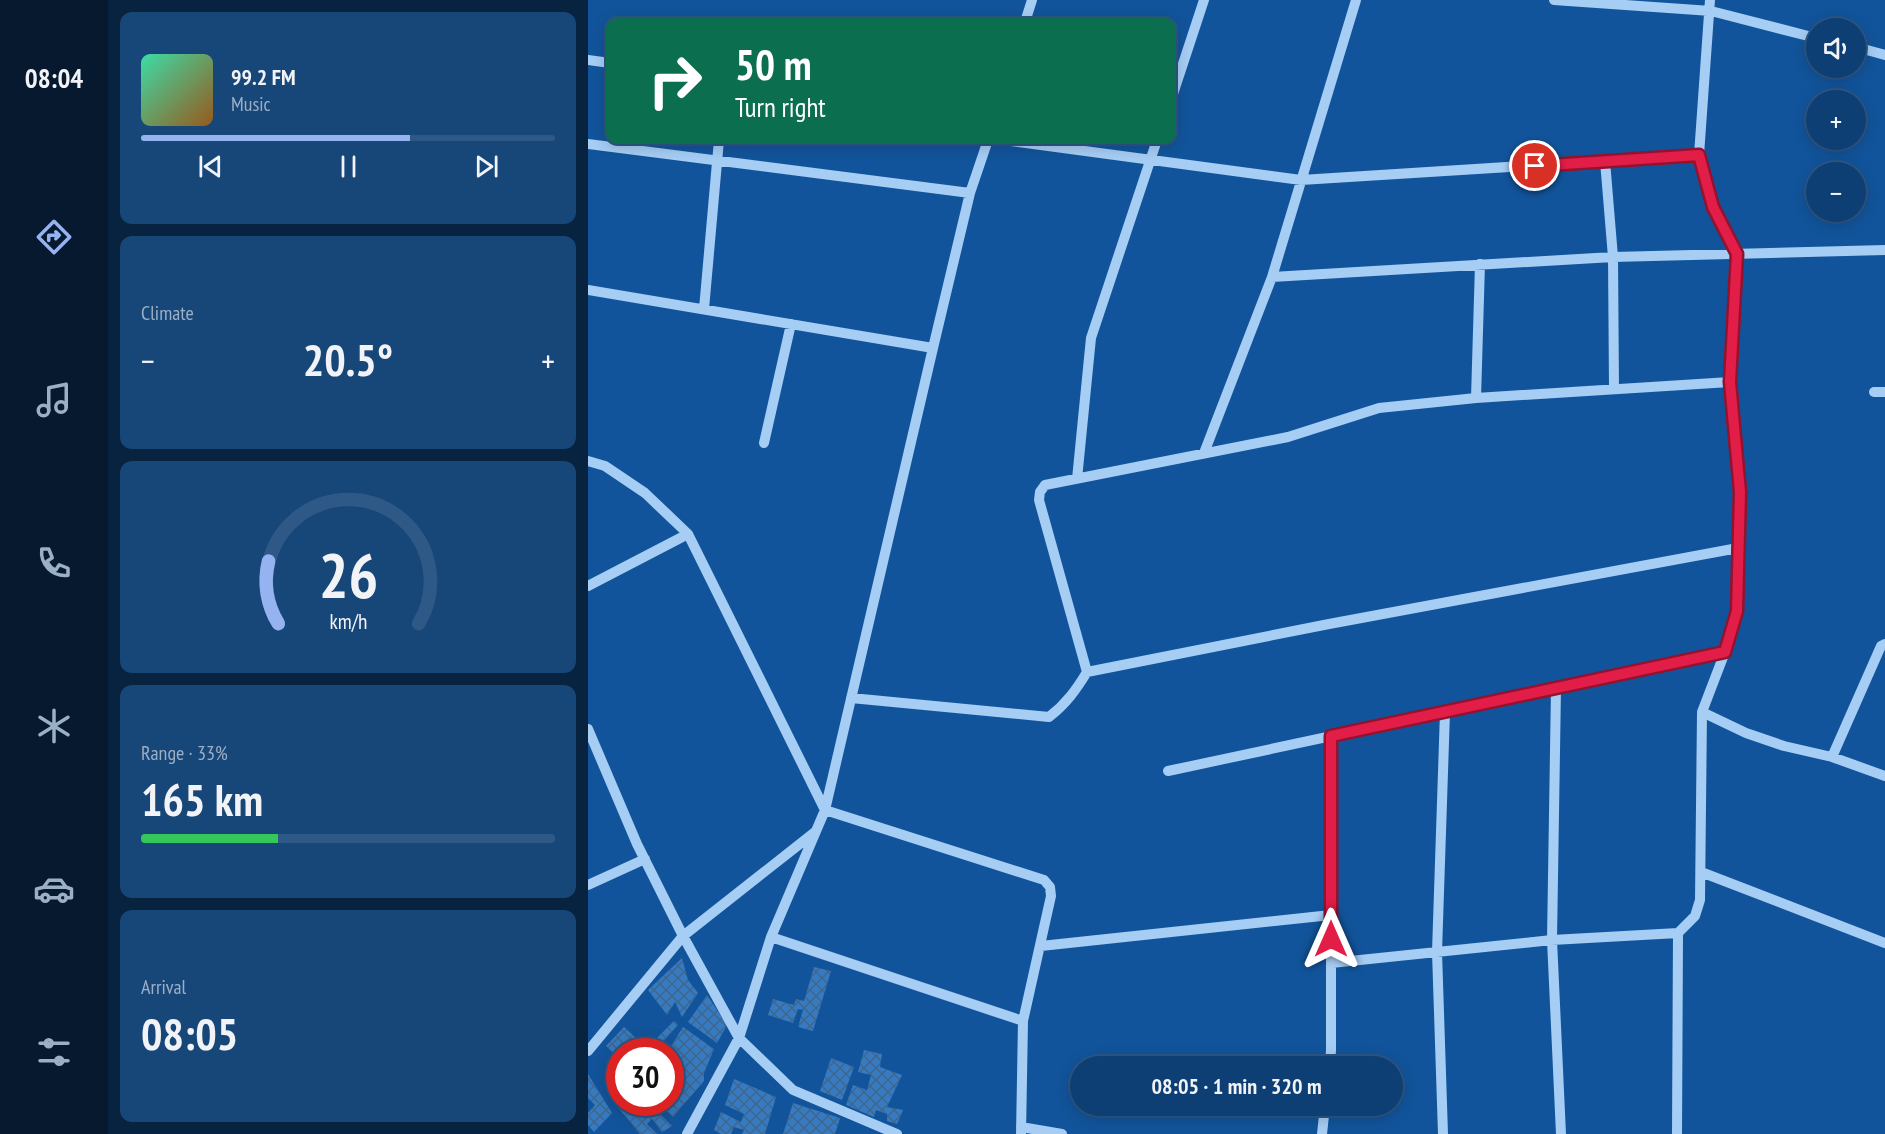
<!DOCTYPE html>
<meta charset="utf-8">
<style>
:root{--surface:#0e3f74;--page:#174679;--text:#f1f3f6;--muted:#9bafc5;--line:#2e5886;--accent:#95b2f1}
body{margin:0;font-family:"PT Sans Narrow",sans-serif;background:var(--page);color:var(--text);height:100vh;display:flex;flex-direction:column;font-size:22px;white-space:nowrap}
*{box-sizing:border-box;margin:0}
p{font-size:20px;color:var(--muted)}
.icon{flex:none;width:33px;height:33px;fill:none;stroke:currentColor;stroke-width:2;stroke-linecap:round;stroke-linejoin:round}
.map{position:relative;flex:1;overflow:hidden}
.sheet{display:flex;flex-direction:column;gap:12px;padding:12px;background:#082340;width:480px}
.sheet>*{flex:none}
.hud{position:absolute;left:18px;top:18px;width:570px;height:126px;border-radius:12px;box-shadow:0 3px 15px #0003,0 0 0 2px var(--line);background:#0b6e4f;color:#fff;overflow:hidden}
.controls{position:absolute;left:1218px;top:18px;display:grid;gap:12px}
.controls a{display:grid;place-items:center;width:60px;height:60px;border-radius:50%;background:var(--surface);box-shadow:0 3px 15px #0003,0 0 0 2px var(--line);font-size:30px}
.speed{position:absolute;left:18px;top:1038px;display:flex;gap:12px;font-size:30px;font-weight:700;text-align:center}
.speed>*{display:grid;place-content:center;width:78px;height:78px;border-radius:50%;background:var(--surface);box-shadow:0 3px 15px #0003,0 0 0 2px var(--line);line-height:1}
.speed .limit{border:9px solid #d22;background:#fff;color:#111}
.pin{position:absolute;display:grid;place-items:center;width:51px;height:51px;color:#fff;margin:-26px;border:3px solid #fff;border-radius:50%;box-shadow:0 2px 6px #0007}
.me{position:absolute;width:66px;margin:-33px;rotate:0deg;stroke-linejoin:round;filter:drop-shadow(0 0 4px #0008)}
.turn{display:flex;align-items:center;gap:21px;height:126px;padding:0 30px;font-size:27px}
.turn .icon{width:78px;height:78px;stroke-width:2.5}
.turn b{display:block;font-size:42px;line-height:51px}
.big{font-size:45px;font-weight:800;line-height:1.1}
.sheet .widget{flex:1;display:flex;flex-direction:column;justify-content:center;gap:9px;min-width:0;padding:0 21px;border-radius:12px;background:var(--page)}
.sheet .dial{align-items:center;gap:0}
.dial svg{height:156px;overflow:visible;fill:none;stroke:var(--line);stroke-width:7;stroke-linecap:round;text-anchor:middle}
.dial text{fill:var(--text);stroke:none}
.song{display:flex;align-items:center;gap:18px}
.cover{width:72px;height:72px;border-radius:9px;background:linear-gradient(135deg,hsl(160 70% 55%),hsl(30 70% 35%))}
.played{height:6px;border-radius:3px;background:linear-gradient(90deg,var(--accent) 65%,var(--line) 65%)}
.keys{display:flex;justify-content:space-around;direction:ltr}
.heat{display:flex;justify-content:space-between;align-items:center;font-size:33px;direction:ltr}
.charge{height:9px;border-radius:4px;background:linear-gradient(90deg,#34c759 33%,var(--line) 0)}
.trip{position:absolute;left:482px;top:1056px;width:333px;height:60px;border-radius:30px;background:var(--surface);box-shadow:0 3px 15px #0003,0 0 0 2px var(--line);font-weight:800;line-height:60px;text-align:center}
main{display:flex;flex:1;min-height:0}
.menu{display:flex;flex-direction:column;width:108px;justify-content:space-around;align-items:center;background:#06192e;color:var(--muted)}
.menu .icon{width:42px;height:42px}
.menu .active{color:var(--accent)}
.menu b{font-size:27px;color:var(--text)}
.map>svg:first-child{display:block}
.building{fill:url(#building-cross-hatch)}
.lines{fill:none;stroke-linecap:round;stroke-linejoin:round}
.minor{stroke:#a6cdf4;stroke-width:10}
.route-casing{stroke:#92132f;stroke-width:15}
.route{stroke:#e11d48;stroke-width:10}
</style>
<main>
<nav class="menu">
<b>08:04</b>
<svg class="icon active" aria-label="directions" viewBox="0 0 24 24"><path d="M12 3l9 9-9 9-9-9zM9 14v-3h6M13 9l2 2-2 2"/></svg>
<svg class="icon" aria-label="music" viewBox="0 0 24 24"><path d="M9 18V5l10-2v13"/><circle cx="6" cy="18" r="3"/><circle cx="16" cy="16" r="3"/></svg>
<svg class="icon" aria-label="phone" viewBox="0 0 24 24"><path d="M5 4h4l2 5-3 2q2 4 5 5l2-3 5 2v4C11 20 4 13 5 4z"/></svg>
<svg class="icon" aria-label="climate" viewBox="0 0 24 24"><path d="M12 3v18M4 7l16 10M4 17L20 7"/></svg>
<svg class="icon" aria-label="car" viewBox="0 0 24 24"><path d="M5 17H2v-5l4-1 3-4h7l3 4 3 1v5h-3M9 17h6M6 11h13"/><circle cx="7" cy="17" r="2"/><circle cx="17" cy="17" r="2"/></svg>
<svg class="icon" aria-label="filters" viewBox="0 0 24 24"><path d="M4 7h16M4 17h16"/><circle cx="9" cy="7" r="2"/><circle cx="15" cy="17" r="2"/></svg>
</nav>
<section class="sheet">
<div class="widget">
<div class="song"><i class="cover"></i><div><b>99.2 FM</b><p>Music</p></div></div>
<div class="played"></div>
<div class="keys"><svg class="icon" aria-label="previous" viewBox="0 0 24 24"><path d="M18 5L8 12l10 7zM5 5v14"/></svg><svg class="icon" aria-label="pause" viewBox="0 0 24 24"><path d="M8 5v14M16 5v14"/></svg><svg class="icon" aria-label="next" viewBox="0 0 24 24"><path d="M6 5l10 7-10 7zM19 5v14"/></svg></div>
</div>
<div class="widget"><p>Climate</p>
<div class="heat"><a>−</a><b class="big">20.5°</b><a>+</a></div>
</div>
<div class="widget dial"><svg viewBox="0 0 100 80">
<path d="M14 69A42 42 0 1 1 86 69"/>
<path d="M14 69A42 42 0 0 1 9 37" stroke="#95b2f1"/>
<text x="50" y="56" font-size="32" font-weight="700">26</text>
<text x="50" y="72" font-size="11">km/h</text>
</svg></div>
<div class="widget"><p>Range · 33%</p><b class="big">165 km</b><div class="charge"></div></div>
<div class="widget"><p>Arrival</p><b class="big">08:05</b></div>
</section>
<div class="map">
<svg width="1297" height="1134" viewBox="0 0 1297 1134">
<defs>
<pattern id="building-cross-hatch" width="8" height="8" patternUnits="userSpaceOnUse" patternTransform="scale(1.5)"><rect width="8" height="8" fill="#367bc1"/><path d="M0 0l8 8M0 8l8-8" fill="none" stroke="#40668c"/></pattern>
</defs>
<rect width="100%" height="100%" fill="#12549b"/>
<path class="building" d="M94,958l6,22 10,13 -16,24 -7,-15 -8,13 -19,-25z
M226,967l17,4 -18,60 -15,-4 5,-17 -5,-1 -5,14 -25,-8 5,-16 21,6 2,-6 8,2z
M119,995l20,30 -10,18 -29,-21z
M86,1021l4,4 -16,18 6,6 -2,3h-46v7l-14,-13 18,-19 23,21z
M95,1027l31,22 -10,24v8l-31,36 -16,-15h13v-44l5,-6 -4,-6z
M276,1050l18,4 -2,13 22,8 -15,32 16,3 -6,14 -10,-3v-7l-11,-4 -2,7 -28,-12 7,-20 14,5 4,-15 -13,-3z
M243,1058l23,9 -12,33 -22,-9z
M0,1074l24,39 -18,19 -6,-7v-12l7,-8 -7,-7z
M146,1079l42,18 -11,37h-23l2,-4 -10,-3 -3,7h-10l-7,-4 7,-18 20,10 3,-8 -19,-9z
M32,1090v12h20l-1,2 6,7 5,-7 22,22 -10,6 -10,-13 -5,5 10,10h-17l-29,-35z
M205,1103l47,15 -5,16h-52z"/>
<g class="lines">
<path class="minor" d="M966,0l157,11 105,27
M437,22l7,-22
M1268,47l29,8
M0,60l22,3
M584,97l32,-97
M415,140l298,40 398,-25
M0,144l382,49
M1017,161l8,96 1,132
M684,277l341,-20 272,-7
M0,290l345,58
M116,309l15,-169
M1286,392h11
M888,398l4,-134
M176,443l27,-119
M616,453l68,-176 84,-277
M0,461l17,5 40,27 43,41 137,276 219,70 6,7 1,9 -28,125 -2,113
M489,479l14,-141 66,-198
M0,586l100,-52
M499,672l242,-48 409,-76
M968,688l-4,252 9,194
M263,698l198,19c17,-13 27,-27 38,-45l-48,-172 1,-8 5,-7 243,-48 91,-29 97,-10 254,-16
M1114,712l44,21 38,13 48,11 53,19
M0,729l49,115 46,92 56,102 54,52 104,44
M1244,757l49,-111 4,-2
M580,771l557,-119
M1113,872l184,71
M0,885l57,-26
M183,937l252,84
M453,946l290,-31
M743,963l221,-23 126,-7
M0,1051l95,-115 132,-104
M742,1066l1,-16v-314
M433,1127l41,7
M99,1134l52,-96 32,-101 54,-127 108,-462 37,-155 18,-53
M734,1134l3,-28
M855,1134l-6,-182 8,-240
M1089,1134l1,-201 17,-17 5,-16 2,-188 23,-60 12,-41 3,-119 -10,-110 7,-128 -24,-47 -14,-52 11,-155"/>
</g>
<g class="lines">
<defs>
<path id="route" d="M743,939v-203l394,-84 12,-41 3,-119 -10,-110 7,-128 -24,-47 -14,-52 -164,11"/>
</defs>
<use href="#route" class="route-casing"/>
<use href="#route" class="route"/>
</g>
</svg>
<div class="controls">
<a><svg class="icon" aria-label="sound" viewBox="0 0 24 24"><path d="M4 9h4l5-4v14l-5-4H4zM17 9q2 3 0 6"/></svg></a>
<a>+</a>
<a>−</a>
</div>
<div class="speed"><div class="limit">30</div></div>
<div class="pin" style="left:947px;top:166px;background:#d93025"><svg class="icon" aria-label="arrive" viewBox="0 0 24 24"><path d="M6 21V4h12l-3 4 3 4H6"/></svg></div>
<svg class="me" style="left:743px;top:939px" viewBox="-20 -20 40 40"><path d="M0-17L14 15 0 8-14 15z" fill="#e11d48" stroke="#fff" stroke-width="4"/></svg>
<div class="trip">08:05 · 1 min · 320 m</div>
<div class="hud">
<div class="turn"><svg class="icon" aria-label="right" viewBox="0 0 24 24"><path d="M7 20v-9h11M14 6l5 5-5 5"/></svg><div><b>50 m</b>Turn right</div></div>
</div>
</div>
</main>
